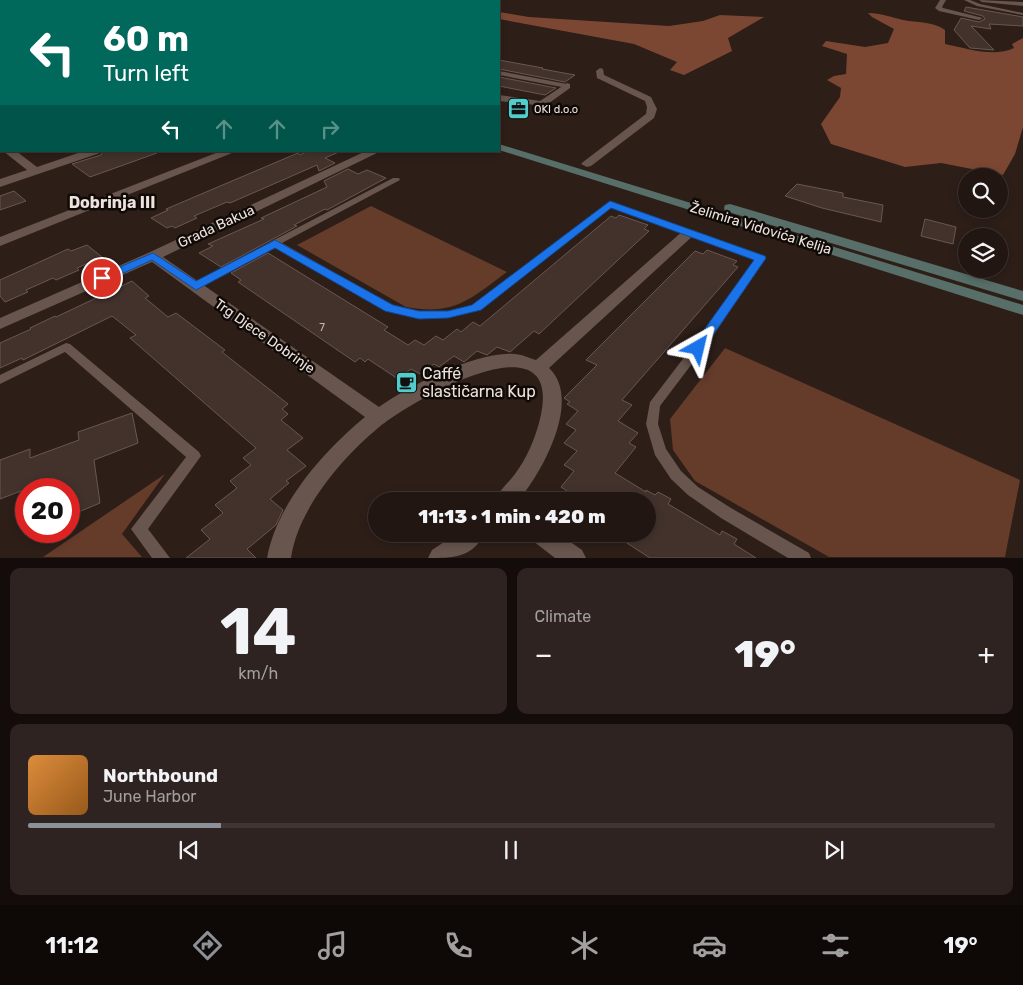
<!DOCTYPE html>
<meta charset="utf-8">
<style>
:root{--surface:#221612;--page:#2e2320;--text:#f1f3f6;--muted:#a29f9f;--line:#3f3532;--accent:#8c9099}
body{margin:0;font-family:Rubik,sans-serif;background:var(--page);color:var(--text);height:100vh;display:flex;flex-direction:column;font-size:19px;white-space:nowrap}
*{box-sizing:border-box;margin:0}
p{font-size:16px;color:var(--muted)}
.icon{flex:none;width:28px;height:28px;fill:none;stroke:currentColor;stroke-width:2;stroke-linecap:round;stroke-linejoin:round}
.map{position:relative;height:558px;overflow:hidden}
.details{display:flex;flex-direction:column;gap:10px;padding:10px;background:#130c0a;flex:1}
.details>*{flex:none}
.hud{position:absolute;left:0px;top:0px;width:500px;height:152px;box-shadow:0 2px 8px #0003,0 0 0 1px var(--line);background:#00695c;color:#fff;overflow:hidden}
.fabs{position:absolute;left:958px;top:168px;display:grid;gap:10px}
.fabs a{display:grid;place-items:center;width:50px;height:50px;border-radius:50%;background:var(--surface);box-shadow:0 2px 8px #0003,0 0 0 1px var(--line);font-size:25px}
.speed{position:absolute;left:15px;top:478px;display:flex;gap:10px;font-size:25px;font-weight:700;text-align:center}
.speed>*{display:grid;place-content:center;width:65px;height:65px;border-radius:50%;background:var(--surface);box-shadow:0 2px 8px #0003,0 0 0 1px var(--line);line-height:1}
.speed .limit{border:8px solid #d22;background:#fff;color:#111}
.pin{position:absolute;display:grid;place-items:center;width:42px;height:42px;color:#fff;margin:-21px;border:2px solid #fff;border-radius:50%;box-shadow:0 1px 5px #0007}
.me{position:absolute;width:55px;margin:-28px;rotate:37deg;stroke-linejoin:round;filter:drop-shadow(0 0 4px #0008)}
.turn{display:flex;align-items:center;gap:18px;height:105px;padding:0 20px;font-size:22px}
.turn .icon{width:65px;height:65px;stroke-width:2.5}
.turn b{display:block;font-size:35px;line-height:42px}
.lanes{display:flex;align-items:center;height:48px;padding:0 20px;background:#0003;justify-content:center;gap:25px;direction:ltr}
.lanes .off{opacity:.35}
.big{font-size:38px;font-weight:800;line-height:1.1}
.details .card{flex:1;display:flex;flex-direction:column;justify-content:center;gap:8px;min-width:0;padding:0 18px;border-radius:10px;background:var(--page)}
.details .dial{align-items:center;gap:0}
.dial b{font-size:65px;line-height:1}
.song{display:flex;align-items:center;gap:15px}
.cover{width:60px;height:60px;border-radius:8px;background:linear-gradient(135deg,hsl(30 70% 55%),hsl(30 70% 35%))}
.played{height:5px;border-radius:2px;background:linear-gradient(90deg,var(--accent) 20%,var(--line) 20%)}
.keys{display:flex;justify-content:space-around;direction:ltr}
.heat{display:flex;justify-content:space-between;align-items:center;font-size:28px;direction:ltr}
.details .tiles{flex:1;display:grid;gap:10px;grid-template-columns:1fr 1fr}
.card:last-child{grid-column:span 2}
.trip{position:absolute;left:368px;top:492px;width:288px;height:50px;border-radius:25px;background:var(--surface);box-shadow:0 2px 8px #0003,0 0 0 1px var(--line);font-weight:800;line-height:50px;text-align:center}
.dock{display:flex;height:80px;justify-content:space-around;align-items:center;background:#0e0907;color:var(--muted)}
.dock .icon{width:35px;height:35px}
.dock .active{color:var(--accent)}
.dock b{font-size:22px;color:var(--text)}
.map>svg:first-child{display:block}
.green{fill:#653b2a}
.forest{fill:#7b4732}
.building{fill:#43322c;stroke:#695750}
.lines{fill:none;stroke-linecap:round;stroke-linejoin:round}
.service{fill:#67554e;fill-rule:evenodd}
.minor{fill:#67554e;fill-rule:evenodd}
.tertiary{fill:#67554e;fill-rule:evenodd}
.secondary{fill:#576e69;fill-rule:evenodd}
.route{fill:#1a73e8;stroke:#114b97}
.labels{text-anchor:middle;stroke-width:5;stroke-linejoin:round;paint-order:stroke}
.far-poi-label{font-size:11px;fill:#ede2de;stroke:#100a07;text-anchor:start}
.number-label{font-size:11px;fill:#c2b6b2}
.street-label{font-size:14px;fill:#ede2de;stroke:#100a07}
.quarter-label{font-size:16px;font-weight:bold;fill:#ede2de;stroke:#100a07}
.near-poi-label{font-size:16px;fill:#ede2de;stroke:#100a07;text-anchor:start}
</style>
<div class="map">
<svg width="1023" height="558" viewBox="0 0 1023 558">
<rect width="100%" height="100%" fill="#2d1e18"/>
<path class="green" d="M371,206l136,66c-37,27 -52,44 -101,35l-109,-62z
M725,348l295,132 -15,77h-176l-134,-76 -22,-31 -3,-31z
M165,474l-43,60 20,23h-99z"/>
<path class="forest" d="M499,12l30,5 140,9 34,-5 17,-6 44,2 -36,21 4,13 -48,24 -14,-5 7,-8 -43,-18 -135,-25z
M868,13c14,0 22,4 35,7 15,3 29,1 42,10v14c21,4 49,14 69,4l-2,-4 11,-6v89l-8,27 -12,21 -62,-12 -36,4 -74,-23 -10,-20 19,-27 1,-9 -14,-8 7,-4 12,-2 1,-20 -25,-8 4,-5 39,6 23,-4 6,-14 -22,-12z"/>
<path class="building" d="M966,7l57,10v9l-34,-2 2,5 -20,-3 23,24 -24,-2 -16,-18 7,-12 18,4 6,-3 -2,-3 -19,-5z
M499,60l44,8 -1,1 33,6 -10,7 -66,-13z
M499,77l57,11 -11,7 -46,-9z
M103,151h53l1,2 -67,24 -18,-13 29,-9z
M308,151h33l-16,7 10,5 -16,8 -2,-6 -87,38 -3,-1 -33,14 3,2 -22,10 -3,-2 -5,2 -16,-10 17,-8 -2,-1 132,-56 2,2z
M348,169l10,5 9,-4 19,8 -59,32 -2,-1 -31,16 3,1 -76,41 -22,-14 14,-7 -5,-2 56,-25 -3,-1 66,-31 -3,-6z
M797,184l46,9v4l40,8 -2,17 -59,-14 -37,-12z
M14,191l12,10 -26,9v-14z
M619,215l29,10 -4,4 5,2 -110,103 -5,-3 -24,21 -13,-5 -10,8 -10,-4 -13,11 -10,-6 -15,11 -5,-3 -14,10 -9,-5 -13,10 -30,-20 -3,3 -5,-4 -5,4 -117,-80 3,-2 -10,-7 37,-20 120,74 -4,3 24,15 7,-5 9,5 12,-9 7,4 14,-11 4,3 12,-10 7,4 131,-110 5,2z
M925,219l31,8 -3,17 -32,-8z
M87,245l15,12 -25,11 2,2 -23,10 -3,-2 -27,12 2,2 -23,10 -5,-6v-16l68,-31 3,2z
M707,250l30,11 -4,4 5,2 -116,133 10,5 -14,16 20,12 -9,10 7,4 -21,26 31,19v-2l9,5 3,-3 13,7 -3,5 52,31 2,-4 15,8 -3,5 22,14h-106l-37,-24h33v-33h-64l-21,-14 13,-16 -10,-6 13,-14 -13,-8 12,-13 -10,-6 12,-13 -11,-7 3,-2 -6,-4 33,-33 -11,-5 109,-109 8,3z
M132,281l17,15 -4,2 23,19 8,-4 49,37 -3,2 66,52 -6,5 6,5 -7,6 22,18 -16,12 19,16 -20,15 3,2 -19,16 13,11 -7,15 -29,24 9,9h-70l24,-19 -9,-9 22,-17 -8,-8 22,-17 -7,-7 21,-16 -8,-7 13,-10 -126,-110 6,-3 -24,-19 -89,44 -1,-2 -22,10v-25l31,-14 -1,-1 25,-12 1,1z
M132,413l6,30 -44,17 6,43 -31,13v-27h-43l-26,10v-39l30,-11v9l49,-18 -1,-8z"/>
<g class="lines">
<path class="service" d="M964,0h6l10,4 43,9v2l-46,-9z
M499,71l68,13 3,2 -3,2 -68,-13z
M0,72l1,1v4h-1z
M393,178h6l1,2 -118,63 110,62 27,7h29l24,-7 138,-104 154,55 2,2 -53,78 -53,70 -2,18 8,25 15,22 17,16 33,21 78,45 2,5h-23l-67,-40 -33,-23 -17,-16 -16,-24 -9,-31 4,-22 55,-72 50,-71 -144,-52 -131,102 -32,9h-29l-34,-8 -110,-63 -75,41h-8l-1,-2 81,-45z
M66,343l4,1 129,108 2,4 -53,73 22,29h-18l-21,-29 55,-72 -121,-105 -65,32v-9z"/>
<path class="minor" d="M940,0h6l-4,7 1,1 40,10 -4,2 -40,-9 -4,-3z
M979,0l44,2v4l-41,-4z
M600,68l3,1 1,6 47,22 6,12 -3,9 -63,48 -4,1 -6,-3 2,-2 63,-48 1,-7 -2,-6 -48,-23 -1,-7z
M567,83l3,1v4l-25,18 -46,-5v-6l41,6z
M3,151h13l21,16 47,-16h17l-1,2 -100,34v-8l27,-9z
M366,151h9l2,2 -214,104 216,150c30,-21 98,-56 135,-53 7,0 15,4 22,6l148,-130h10l2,3 -147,135c34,32 -8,106 -31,133h-24c5,-10 14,-18 21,-27 12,-16 20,-35 25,-55 26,-108 -130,-18 -162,9 -36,30 -80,81 -87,130h-24c10,-55 57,-107 98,-141l-213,-155 -152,67v-11l148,-65z
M456,534h28c-12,24 -31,24 -56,24l4,-8z
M530,534h29l23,16 4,8h-31l-22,-17z"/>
<path class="tertiary" d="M221,151h16l-237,95v-9z"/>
<path class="secondary" d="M32,0h9v1h-8z
M53,0h9v1h-8z
M499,144l524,161v10l-524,-165z
M730,204l293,87v10l-298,-90 -1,-3 1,-3z"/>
</g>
<path class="route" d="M610,201l155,55 1,2 -64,93h-9l-2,-3 63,-88 -143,-52 -130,102 -33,8 -29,1 -34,-8 -110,-63 -79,42 -44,-30 -46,21h-8l-2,-3 2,-2 55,-23 43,28 79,-41 118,65 26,6h29l24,-6z"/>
<defs>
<symbol id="office-square" viewBox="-11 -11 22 22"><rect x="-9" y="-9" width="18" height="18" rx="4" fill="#52cdcc" stroke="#100a07"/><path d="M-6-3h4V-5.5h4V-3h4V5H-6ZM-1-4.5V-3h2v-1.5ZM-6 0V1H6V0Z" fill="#111"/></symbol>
<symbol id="cafe-square" viewBox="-11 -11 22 22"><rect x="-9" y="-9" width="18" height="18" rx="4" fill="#52cdcc" stroke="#100a07"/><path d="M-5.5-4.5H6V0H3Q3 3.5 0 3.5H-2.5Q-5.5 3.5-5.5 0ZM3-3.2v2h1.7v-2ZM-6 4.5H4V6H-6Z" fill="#111"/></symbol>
</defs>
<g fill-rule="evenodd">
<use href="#office-square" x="506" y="96" width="25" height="25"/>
<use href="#cafe-square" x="394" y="370" width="25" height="25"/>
</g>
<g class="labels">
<g class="far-poi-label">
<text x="534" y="113">OKI d.o.o</text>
</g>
<g class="number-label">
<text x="322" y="331">7</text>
</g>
<g class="street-label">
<text transform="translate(216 226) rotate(-25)" y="5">Grada Bakua</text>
<text transform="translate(761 228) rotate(17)" y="5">Želimira Vidovića Kelija</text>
<text transform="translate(265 336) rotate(35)" y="5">Trg Djece Dobrinje</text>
</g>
<g class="quarter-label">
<text x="112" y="208">Dobrinja III</text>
</g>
<g class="near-poi-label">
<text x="422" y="379">Caffé<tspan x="422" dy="18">slastičarna Kup</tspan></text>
</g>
</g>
</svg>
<div class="fabs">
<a><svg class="icon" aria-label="search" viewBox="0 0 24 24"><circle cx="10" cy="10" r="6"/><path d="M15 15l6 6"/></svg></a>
<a><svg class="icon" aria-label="layers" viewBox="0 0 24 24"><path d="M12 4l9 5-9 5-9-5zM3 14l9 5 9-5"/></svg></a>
</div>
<div class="speed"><div class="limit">20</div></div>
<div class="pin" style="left:102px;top:278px;background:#d93025"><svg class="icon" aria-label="arrive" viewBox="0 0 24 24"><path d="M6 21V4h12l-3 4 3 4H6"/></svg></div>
<svg class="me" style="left:698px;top:348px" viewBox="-20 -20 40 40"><path d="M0-17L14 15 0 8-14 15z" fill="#1a73e8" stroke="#fff" stroke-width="4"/></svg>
<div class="trip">11:13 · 1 min · 420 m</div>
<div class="hud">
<div class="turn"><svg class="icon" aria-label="left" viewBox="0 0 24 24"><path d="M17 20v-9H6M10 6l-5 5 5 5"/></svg><div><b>60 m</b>Turn left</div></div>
<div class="lanes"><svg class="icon" aria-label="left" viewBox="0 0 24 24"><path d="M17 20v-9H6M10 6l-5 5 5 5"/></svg><svg class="icon off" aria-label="ahead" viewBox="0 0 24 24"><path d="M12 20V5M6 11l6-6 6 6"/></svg><svg class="icon off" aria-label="ahead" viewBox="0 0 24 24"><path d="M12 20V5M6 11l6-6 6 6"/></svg><svg class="icon off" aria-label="right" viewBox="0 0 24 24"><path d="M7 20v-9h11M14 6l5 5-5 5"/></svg></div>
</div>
</div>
<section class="details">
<div class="tiles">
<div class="card dial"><b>14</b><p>km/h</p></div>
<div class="card"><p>Climate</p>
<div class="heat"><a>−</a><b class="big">19°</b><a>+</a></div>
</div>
<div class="card">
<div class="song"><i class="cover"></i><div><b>Northbound</b><p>June Harbor</p></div></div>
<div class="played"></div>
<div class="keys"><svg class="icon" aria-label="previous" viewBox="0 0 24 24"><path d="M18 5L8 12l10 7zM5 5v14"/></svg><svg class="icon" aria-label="pause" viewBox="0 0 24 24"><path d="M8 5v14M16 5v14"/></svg><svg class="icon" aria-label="next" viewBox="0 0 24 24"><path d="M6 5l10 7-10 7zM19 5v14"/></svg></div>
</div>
</div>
</section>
<nav class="dock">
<b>11:12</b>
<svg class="icon active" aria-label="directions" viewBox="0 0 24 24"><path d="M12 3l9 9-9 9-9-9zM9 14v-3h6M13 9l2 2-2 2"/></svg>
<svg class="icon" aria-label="music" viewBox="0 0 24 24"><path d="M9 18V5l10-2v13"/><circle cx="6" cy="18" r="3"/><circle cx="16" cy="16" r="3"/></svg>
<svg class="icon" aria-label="phone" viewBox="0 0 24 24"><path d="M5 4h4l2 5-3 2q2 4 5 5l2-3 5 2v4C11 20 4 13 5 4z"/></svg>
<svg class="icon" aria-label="climate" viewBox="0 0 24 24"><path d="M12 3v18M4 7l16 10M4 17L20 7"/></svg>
<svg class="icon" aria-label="car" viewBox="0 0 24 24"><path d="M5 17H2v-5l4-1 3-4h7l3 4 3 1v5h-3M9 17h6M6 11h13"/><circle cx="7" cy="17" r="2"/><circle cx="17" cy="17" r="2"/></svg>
<svg class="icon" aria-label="filters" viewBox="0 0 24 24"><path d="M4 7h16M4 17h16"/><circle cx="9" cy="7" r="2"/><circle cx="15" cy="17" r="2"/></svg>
<b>19°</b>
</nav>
